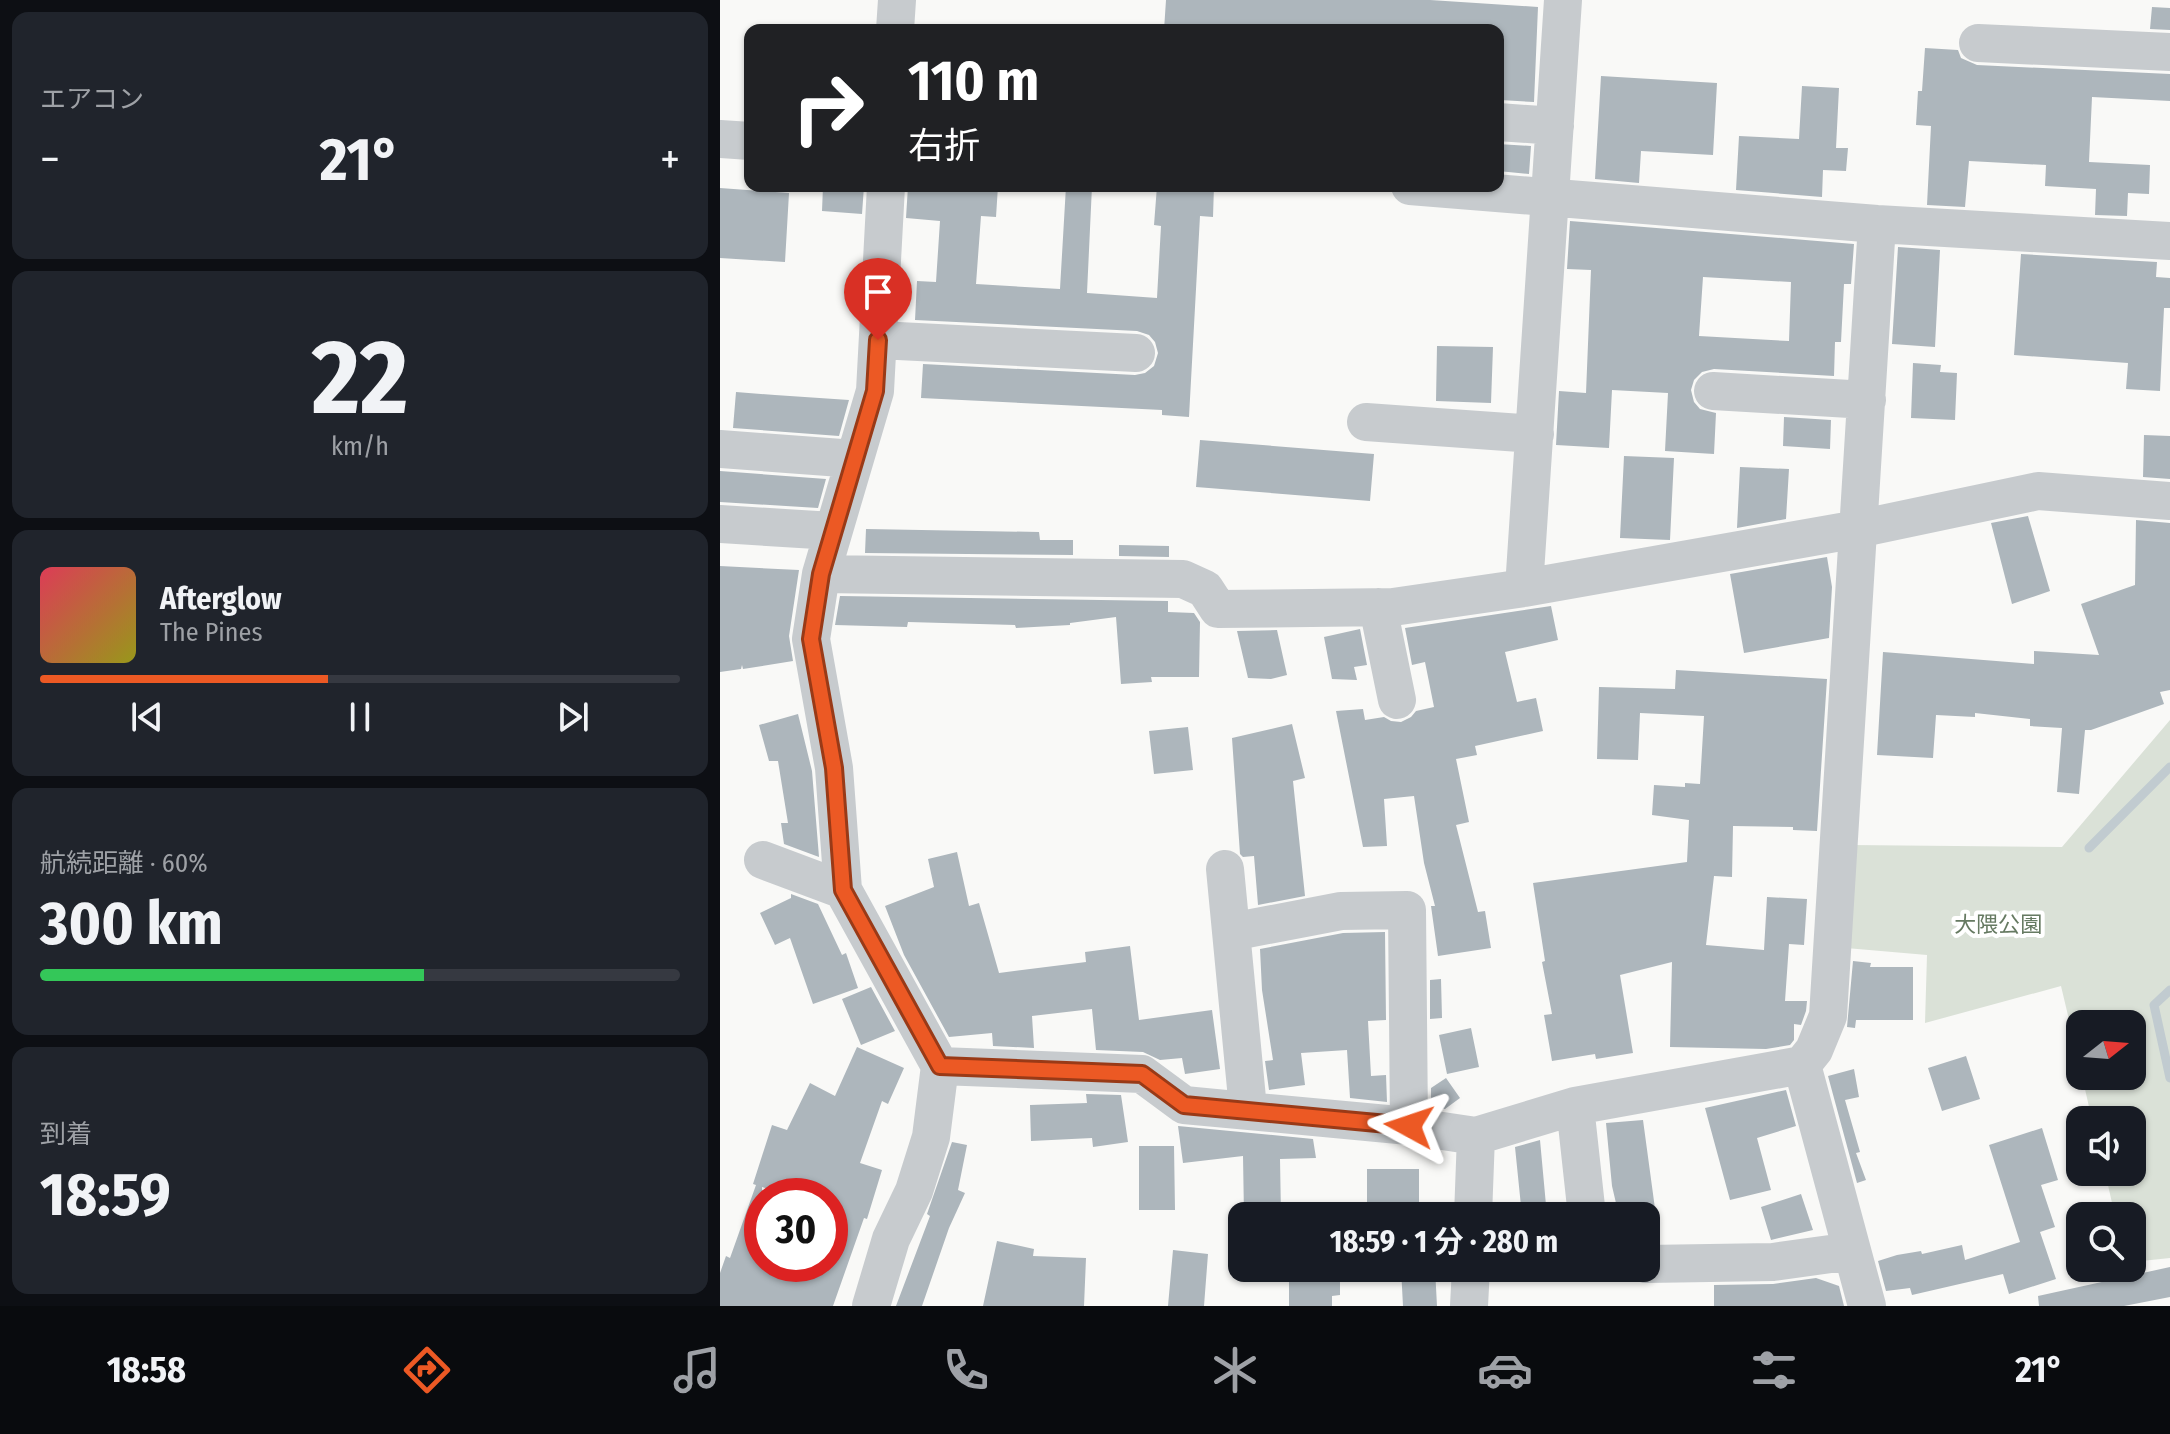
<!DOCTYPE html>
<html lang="ja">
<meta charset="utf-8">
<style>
:root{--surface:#171b24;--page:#20242c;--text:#f1f3f6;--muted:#9ea1a6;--line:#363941;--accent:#ec5924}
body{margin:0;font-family:"Fira Sans Condensed","Noto Sans JP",sans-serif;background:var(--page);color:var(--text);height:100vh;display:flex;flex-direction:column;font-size:30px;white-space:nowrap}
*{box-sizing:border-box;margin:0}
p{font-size:26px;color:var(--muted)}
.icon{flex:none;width:44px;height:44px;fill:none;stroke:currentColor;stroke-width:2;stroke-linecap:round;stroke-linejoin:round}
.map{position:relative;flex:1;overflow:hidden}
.sheet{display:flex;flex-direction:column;gap:12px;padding:12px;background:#0d0f14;width:720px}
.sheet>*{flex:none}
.guide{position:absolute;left:24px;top:24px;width:760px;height:168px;border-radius:16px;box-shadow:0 2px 6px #0004;background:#202124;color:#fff;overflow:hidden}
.needle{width:52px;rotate:73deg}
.tools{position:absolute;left:1346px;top:1010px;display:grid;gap:16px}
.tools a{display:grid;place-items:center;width:80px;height:80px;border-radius:16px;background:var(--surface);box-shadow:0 2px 6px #0004;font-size:40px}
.speed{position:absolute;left:24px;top:1178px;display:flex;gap:16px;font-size:40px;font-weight:700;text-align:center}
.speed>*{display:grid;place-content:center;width:104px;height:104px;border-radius:50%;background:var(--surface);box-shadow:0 2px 6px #0004;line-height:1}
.speed .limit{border:12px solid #d22;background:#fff;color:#111}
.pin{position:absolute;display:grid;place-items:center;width:68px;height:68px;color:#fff;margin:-82px -34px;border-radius:50% 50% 50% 0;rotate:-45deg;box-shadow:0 0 8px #0007}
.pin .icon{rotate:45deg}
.me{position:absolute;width:88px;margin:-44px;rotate:275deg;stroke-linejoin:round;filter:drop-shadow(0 0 6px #0008)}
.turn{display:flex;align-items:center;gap:28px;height:168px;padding:0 32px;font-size:36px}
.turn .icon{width:104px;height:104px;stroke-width:2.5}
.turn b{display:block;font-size:56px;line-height:68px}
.big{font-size:60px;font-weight:700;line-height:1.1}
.sheet .tile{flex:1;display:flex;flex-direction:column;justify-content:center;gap:12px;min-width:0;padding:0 28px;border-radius:16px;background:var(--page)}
.sheet .dial{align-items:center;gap:0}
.dial b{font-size:104px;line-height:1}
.song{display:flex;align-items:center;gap:24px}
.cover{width:96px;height:96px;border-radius:12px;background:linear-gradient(135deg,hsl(350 70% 55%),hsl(60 70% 35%))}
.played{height:8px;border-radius:4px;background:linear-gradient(90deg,var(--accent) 45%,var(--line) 45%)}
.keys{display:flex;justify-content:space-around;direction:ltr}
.heat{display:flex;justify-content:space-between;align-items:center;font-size:44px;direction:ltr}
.charge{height:12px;border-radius:6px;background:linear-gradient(90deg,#34c759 60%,var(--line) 0)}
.trip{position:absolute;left:508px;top:1202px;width:432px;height:80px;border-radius:16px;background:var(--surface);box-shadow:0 2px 6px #0004;font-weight:700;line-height:80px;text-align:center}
.menu{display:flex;height:128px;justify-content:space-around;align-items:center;background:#090b0e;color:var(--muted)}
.menu .icon{width:56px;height:56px}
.menu .current{color:var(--accent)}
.menu b{font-size:36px;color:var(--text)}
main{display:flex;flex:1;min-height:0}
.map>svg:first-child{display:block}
.green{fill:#dae1d7}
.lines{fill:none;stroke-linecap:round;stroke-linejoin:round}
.stream{stroke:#c1cbd0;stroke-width:9}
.building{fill:#adb6bc;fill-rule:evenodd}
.minor{stroke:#c7cbce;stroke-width:38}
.route-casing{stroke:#993a17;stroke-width:20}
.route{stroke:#ec5924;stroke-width:14}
.labels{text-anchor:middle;stroke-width:8;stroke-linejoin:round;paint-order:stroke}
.park-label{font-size:22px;fill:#667a62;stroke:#fff}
</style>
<main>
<section class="sheet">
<div class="tile"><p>エアコン</p>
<div class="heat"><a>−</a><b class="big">21°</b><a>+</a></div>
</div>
<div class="tile dial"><b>22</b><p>km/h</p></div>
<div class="tile">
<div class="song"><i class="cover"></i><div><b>Afterglow</b><p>The Pines</p></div></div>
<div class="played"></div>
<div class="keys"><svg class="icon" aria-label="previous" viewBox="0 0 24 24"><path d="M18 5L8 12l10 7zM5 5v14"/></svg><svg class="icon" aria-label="pause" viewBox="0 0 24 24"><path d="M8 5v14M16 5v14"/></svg><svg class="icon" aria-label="next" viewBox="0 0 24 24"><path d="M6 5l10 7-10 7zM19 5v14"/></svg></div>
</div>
<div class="tile"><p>航続距離 · 60%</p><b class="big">300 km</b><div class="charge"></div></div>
<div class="tile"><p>到着</p><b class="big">18:59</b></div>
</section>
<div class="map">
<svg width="1450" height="1306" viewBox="0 0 1450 1306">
<rect width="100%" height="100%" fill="#f9f9f7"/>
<path class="green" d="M1450,720v538l-38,4v-46h-17l-10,-44h27v-52h-40l-10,-44h50v-52h-52v42l-19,-80 -136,37 2,-68 -81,-7 5,-103 211,2z"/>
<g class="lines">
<path class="stream" d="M1369,848l81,-81
M1450,990l-16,15 16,73"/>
</g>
<path class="building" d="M446,0h264l108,7 -4,95 -34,-2 4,-63h-6v-7h-334z
M1432,7l18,1v22l-20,-1z
M1205,48l33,2 3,8 16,7 193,9v27l-78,-4 -3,65 61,3 -1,29 -21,-1 -1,23 -32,-1 1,-26 -51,-3 1,-21 -77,-4 -4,46 -38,-2 4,-79 -15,-1 2,-34h4z
M881,76l116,7 -4,72 -72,-4 -2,32 -44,-4z
M1082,86l37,2 -3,60h12l-2,23 -23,-1 -1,27 -86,-7 3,-54 60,3z
M778,144l33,2 -2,28 -31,-3z
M103,186h41l-2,28 -40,-3z
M188,186h90l-2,31 -15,-1 -5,68 84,5 6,-103h26l-5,107 70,5 4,-72 -7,-1 3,-39h57l-1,31 -13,-1 -11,201 -27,-2v-5l-241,-12 2,-34 212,11 10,-2 9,-7 4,-13 -3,-11 -6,-7 -12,-4 -222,-11 2,-39 19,1 4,-61 -34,-3z
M0,188l69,5 -4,69 -65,-4z
M850,221l284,23 -3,40h-7l-3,58h-6l-1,34 -120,-7 -12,3 -8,8 -3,10 3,12 6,7 16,4 -2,41 -49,-3 3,-58 -56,-3 -3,58 -53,-3 3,-54 27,2 5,-123 -24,-1zM983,277l88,5 -2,59 -90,-5z
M1178,247l42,3 -5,97 -43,-3z
M1301,254l136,8 -1,15 14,1v30h-6l-4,83 -34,-2 2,-26 -114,-8z
M717,346l56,1 -2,56 -55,-2z
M1193,363l28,2 -1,7 17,1 -2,47 -44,-2z
M16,392l39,3 74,5 -10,36 -106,-8z
M1064,417l47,3 -1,29 -47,-3z
M1424,435l26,1v43l-27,-2z
M480,440l174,14 -4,47 -174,-14z
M904,456l50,2 -4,82 -50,-2z
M1020,467l49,2 -3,50 -49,9z
M0,471l106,8 -8,29 -98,-6z
M1308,516l22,75 -38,13 -21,-81z
M1416,520l34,3v167l-10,2 4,12 -73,26h-6l-6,64 -22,-2 5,-64 -32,-2v-7l-55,-6v4l-39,-2 -3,43 -56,-3 6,-103 151,12v-13l65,4 -18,-51 54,-19z
M146,529l173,3 1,8h33v15l-208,-2z
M399,545l50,1v11l-50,-1z
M1107,557l5,30 -3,51 -85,15 -14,-79z
M0,566l79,4 -10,66 4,25 -50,8 -1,-4 -1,4 -21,3z
M120,596l328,5v11l26,1 6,9 -1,55h-48l1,5 -31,2 -5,-67 -46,6v2l-54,3 -1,-3 -107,-3 -1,5 -72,-2z
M831,606l7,34 -53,12 12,50 19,-4 7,33 -68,15 2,9 -21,4 13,63 -13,3 22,87 7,-1 6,37 -53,8 -7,-50h4l-11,-43 -10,-67 -30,3 3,47 -24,1 -27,-136 27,-2 2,11 19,-3 7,4 10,1 10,-5 5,-6 18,-4 -9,-45 -13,3 -7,-37z
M640,629l7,36 -13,2 3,13 -25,-1 -8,-42z
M557,630l10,45 -16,4 -23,-1 -11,-47z
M956,670l151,9 -10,152 -24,-1v-3l-60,-1 -1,51 -18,-1 -8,69 58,5 3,-53 40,2 -3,46 -15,-1 -4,57h22l-1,10 -5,14 -7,-1v16l-4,5 -24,4 -96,-2 2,-85 -52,13 13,78 -37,6 -1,-5 -43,7 -8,-46 8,-1 -10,-52 3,-1 -12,-78 154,-21 2,-42 -37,-5 2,-30 31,2v-4l15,1 4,-68 -64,-3 -2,47 -41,-1 2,-72 76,2z
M78,714l14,57 7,86 -35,-13 -3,-21h7l-10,-62h-9l-10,-36z
M572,724l13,54 -12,3 12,115 -47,9 -4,-49 -11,1 -3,-3 -8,-116z
M468,727l5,43 -39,4 -5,-43z
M237,852l12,54 10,-3 20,70 87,-11 -1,-10 45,-6 9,74 73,-10 8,59 -35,5 -3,-16 -22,2 -17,-8 -47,-2 -4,-41 -60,7 2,32 -41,-2 -1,-13 -43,4 -45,-82 -19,-49 49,-19 -6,-28z
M71,894l27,10 24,51 4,-2 12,35 -45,16 -23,-66 -15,7 -15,-32 31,-15z
M665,932l1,88 -18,1 3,55 15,-1 1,27 -37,-4 -3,-48 -46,3 4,32 -36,5 -4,-29 8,-1 -11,-70 -2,-41 83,-16z
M1133,961l18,2 -1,4h43v53h-57l-1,8 -8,-1z
M721,979l1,39 -12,1v-39z
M151,987l24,44 -34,14 -19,-46z
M751,1028l8,39 -32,7 -8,-39z
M137,1047l47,21 -16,36 -6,-3 -22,62 22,7 -15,49 -3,-1 -31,88h-113v-33l6,-17 4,2 26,-73 -3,-1 19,-59 15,5 23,-47 25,13zM42,1187l29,9h39v68h-68z
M1246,1056l14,43 -38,12 -14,-43z
M1134,1069l5,28 -14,3 15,52 -4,1 10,27 -9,3 -29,-107z
M726,1078l14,20 -15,11 -14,-2v-19z
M1066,1090l10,36 -39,12 14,52 -41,10 -25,-92z
M366,1094l35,1 7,47 -35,5 -1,-9 -61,3 -1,-36 57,-2z
M923,1120l13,96h-37l-7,-30 -6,-63z
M458,1126l135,13 3,19 -36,1 1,57h-37l-1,-60 -60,7z
M1322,1128l16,52 -17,5 14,42 -15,5 16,47 -47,15 -6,-20 -91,21 -2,-7 -24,3 -8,-30 19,-6 24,-4 1,3 40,-9 3,15 55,-18 -31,-97z
M820,1140l7,76h-25l-7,-69z
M232,1142l15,3 -9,45 7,3 -16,35 -27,78h-26l34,-90 -3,-2z
M419,1146h35l1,64h-36z
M647,1169h52v47h-52z
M1081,1194l12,36 -42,10 -10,-33z
M277,1241l37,8 -1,7 53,2 -2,48h-101z
M453,1250l35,4 -4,52h-36z
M1450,1267v30l-46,9h-85l-1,-10z
M569,1268h51v27l-8,1v10h-43z
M681,1268h34l2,38h-34z
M1096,1278l23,8 5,20h-130v-21l59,-1z"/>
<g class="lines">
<path class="minor" d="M175,30l2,-30
M1258,43l192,9
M778,122l57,4
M0,139l30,2
M690,186l467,38 293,17
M158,340l258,13
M993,391l154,9
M646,422l169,12
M0,449l135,10
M0,524l113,7
M101,574l362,5 22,10 13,20 175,-2 131,-19 334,-59 180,-38 132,10
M804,588l39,-588
M658,607l19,93
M43,860l80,30
M505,869l23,240
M511,932l110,-21 66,-1 2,216
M1082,1065l65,241
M220,1066l202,8 42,31 225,21 67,10
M855,1106l12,110
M753,1216l3,-80 99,-30 227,-41 12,-15 14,-34 49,-792
M926,1264l127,-2 79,-11
M151,1306l20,-67 23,-48 17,-54 9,-71 -97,-176 -9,-122 -23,-129 10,-65 54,-183 11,-205
M749,1306l2,-38"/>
</g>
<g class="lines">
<defs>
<path id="route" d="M158,340l-3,51 -54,183 -10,65 23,129 9,122 97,176 202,8 42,31 225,21"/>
</defs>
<use href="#route" class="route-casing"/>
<use href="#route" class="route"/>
</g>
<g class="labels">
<g class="park-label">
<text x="1278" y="932">大隈公園</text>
</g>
</g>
</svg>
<div class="tools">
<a><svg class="needle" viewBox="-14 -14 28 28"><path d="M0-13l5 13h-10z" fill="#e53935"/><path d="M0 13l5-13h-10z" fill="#9ea1a6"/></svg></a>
<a><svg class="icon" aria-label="sound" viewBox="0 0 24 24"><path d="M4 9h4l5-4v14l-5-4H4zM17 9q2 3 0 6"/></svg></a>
<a><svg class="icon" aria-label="search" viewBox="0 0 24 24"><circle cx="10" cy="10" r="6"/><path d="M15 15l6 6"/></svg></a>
</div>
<div class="speed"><div class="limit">30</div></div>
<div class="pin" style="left:158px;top:340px;background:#d93025"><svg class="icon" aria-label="arrive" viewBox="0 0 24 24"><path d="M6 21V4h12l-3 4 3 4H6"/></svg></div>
<svg class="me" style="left:689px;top:1126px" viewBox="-20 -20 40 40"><path d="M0-17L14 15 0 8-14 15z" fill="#ec5924" stroke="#fff" stroke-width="4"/></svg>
<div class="trip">18:59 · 1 分 · 280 m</div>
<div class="guide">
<div class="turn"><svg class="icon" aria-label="right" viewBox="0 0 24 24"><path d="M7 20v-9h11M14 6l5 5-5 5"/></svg><div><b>110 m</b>右折</div></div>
</div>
</div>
</main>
<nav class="menu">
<b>18:58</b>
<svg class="icon current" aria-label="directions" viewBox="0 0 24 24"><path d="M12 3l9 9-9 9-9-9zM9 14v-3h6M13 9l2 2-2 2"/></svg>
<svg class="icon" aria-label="music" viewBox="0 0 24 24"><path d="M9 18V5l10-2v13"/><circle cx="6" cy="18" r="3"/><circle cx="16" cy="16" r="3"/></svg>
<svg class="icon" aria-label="phone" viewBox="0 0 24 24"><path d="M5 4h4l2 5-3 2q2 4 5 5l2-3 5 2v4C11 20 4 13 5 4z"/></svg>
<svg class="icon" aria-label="climate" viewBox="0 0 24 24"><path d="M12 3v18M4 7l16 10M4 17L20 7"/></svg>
<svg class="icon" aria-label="car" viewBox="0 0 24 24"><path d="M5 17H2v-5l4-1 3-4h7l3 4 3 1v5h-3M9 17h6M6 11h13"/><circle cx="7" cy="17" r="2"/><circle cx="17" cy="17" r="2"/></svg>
<svg class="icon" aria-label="filters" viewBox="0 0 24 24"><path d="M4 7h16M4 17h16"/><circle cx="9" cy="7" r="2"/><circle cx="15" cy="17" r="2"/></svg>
<b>21°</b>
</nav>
